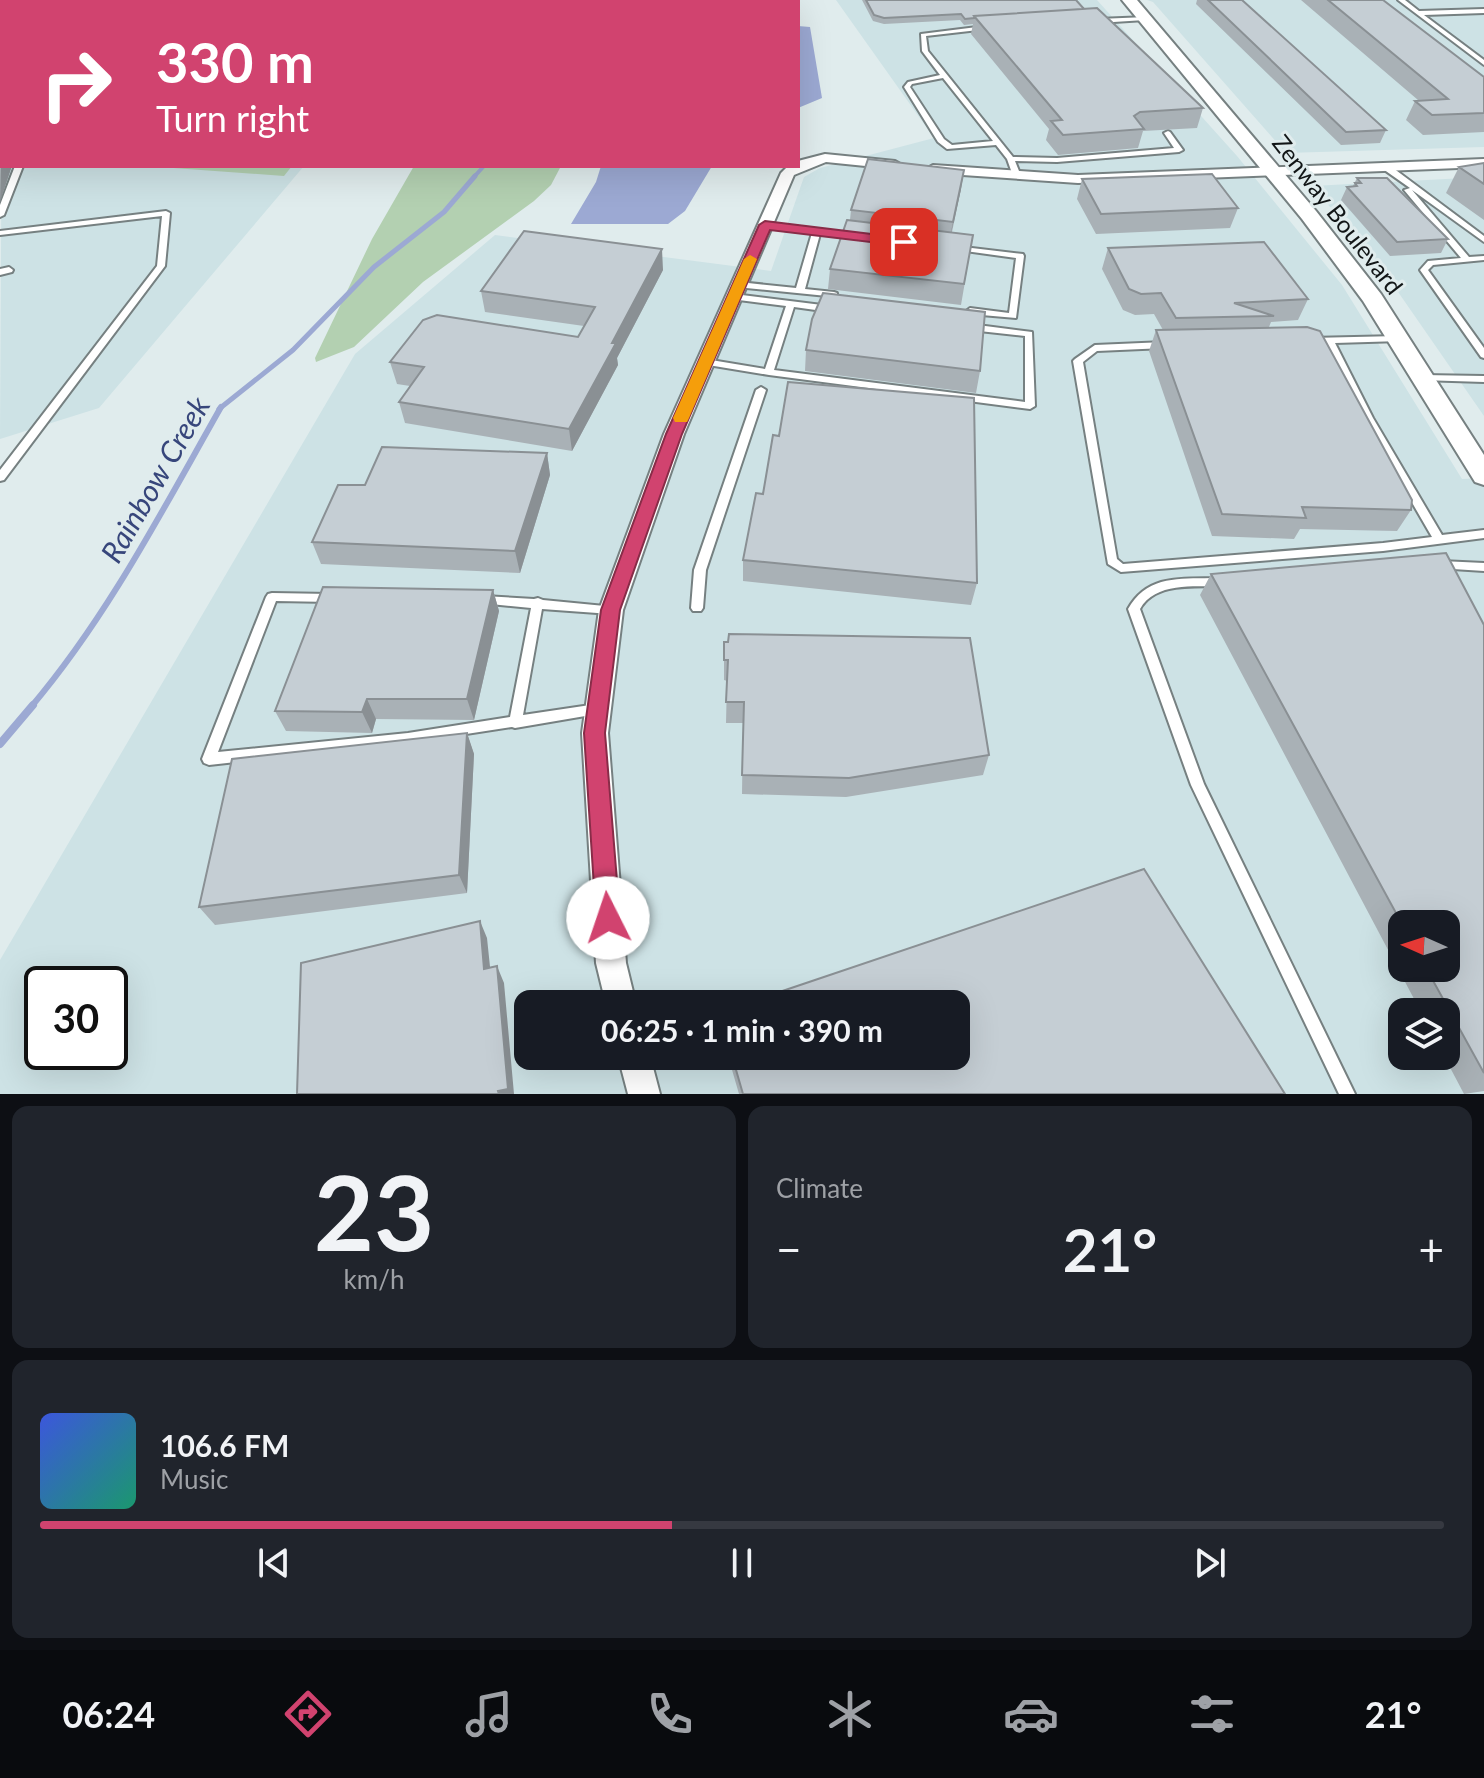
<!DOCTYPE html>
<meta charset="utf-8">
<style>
:root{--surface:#171b24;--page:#20242c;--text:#f1f3f6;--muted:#9ea1a6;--line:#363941;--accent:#d1436f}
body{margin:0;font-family:Lato,sans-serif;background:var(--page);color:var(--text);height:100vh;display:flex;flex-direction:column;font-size:30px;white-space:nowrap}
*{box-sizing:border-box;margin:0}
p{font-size:26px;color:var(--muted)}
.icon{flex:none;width:44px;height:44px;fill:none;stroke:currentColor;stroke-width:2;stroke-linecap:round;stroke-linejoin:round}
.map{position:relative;height:1094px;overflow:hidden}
.details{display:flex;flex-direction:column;gap:12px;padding:12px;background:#0d0f14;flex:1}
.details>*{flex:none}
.hud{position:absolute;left:0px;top:0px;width:800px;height:168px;box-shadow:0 8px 32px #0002;background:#d1436f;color:#fff;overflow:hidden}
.needle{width:52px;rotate:273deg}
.fabs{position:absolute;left:1388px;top:910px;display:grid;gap:16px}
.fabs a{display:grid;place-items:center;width:72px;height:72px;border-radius:16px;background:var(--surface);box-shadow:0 8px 32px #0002;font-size:40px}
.speed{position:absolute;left:24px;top:966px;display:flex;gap:16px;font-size:40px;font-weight:700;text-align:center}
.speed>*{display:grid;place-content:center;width:104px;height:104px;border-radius:50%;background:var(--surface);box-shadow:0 8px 32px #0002;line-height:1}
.speed .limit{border:4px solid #111;border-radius:12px;background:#fff;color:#111}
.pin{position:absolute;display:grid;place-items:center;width:68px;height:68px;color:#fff;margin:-34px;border-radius:16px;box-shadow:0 4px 12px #0006}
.me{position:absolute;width:88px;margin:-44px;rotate:356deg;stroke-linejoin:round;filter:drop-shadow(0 0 6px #0008)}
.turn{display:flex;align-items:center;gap:28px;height:168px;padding:0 24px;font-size:36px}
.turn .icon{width:104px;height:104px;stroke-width:2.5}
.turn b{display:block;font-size:56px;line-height:68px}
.big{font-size:60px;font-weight:700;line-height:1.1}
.details .widget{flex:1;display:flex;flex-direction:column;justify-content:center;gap:12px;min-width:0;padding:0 28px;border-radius:16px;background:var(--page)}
.details .dial{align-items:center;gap:0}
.dial b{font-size:104px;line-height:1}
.song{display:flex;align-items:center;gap:24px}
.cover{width:96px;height:96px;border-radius:12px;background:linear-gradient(135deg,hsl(230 70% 55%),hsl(160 70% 35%))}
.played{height:8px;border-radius:4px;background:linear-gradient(90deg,var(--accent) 45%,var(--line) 45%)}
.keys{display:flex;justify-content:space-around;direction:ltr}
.heat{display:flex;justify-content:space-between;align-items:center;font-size:44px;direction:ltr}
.details .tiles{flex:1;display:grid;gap:12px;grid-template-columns:1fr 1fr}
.widget:last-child{grid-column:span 2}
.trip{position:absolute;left:514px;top:990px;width:456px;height:80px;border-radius:16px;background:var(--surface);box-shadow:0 8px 32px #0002;font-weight:700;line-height:80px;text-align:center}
.tab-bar{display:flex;height:128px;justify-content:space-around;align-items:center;background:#090b0e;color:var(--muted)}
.tab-bar .icon{width:56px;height:56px}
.tab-bar .on{color:var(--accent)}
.tab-bar b{font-size:36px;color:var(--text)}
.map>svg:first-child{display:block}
.built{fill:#cde2e5;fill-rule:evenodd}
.green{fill:#b3d0b1}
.water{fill:#9ca9d3}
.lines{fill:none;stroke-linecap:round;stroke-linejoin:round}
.stream-far3{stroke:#9ca9d3;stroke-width:4}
.stream-far2{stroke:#9ca9d3;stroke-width:5}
.stream-far1{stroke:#9ca9d3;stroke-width:6}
.stream{stroke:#9ca9d3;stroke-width:8}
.service-casing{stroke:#768081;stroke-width:4}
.minor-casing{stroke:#768081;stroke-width:4}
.tertiary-casing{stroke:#768081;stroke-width:4}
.service{fill:#fff;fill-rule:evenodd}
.minor{fill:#fff;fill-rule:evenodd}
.tertiary{fill:#fff;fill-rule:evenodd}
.wall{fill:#a9b1b6;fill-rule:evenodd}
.shaded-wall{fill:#8a9094}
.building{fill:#c5ced4;stroke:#8a9094;stroke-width:2}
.route{fill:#d1436f;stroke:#882c48;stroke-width:2}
.slow{fill:#f59e0b}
.labels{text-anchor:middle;stroke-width:6;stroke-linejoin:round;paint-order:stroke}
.far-street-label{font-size:24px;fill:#111516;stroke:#e0eced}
.water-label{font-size:30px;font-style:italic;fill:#37467b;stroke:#e0eced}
</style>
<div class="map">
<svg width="1484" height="1094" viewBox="0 0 1484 1094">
<rect width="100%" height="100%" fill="#e0eced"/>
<path class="built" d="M836,0h261l140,156 105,129 120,194 22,-1v616h-1484v-134l355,-606 140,-119 276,36 33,-94 16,-9 114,-30zM1402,924h44v44h-44zM42,984h68v68h-68zM528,1004h428v52h-428zM1402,1012h44v44h-44z
M1147,0h337v147l-198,6 -133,-151z
M2,69v97h302l-205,242 -99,31z
M1484,177v239l-106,-153 -66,-77z"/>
<path class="green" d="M146,166h146l-8,10z
M414,166h147l-10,19 -17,16 -111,81 -69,65 -38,15 -1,-4 57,-119z"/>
<path class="water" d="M798,26l12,1 12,71 -24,10z
M601,166h111l-27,45 -17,13h-97l25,-42z"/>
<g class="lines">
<path class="stream-far3" d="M473,178l11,-12"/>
<path class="stream-far2" d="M219,409l74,-59 81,-83 70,-55 31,-36"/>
<path class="stream-far1" d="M31,707c77,-91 131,-196 190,-300"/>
<path class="stream" d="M0,744l33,-39"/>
<defs>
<path id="service" d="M269,0h19l-6,2h-19z
M311,0h9l-3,2h-9z
M1398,0h7l14,11 65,-2v4l-60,2 60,45v5z
M1147,17l1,1 -3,2 -47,3 -3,-2 3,-2z
M985,26l2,1v2l-61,7 2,15 85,106 44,1 117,-10 -10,-15 4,-2 2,1 13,18 -4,2 -122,10 -42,-1 6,15 -4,2 -4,-2 -6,-17 -11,-14 -49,4 -9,-7 -34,-55 4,-5 32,-7 -18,-24 -1,-17zM943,78l50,63 -41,4 -8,-6 -34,-52 2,-3z
M0,82l2,1v5l-2,-1z
M1383,165h6l95,71v6l-72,-52 57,67 15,-1v4l-51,5 -5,5 56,78v10l-3,-1 -61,-87 8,-9 33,-3 -57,-68 6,-2 -27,-19z
M15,166h8l-19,49 -4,2v-12z
M166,211l4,2 -5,53 -161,214 -4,1v-11l157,-204 5,-50 -162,19v-4z
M762,223l95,11v4h-3l-34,-4 -15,55 29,3 3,1v4l-101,-10 -1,-2 4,-3 57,6 16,-55 -47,-6h-3z
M955,246l68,8 1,2 -8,62 -46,-4 -4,-3 4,-3 39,5 7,-55 -58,-8h-3z
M9,267l4,3 -1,2 -12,3v-6z
M734,294l96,12 4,3 -4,3 -36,-5 -20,63 251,32v-66l-55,-6 -4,-3 4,-3 62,8 3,74 -5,3 -261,-34 -67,-11v-4l3,-1 60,10 21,-63 -55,-7 -1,-2z
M1398,336l4,3 -1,2 -66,2 38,75 69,117 42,-5v8l-101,13 -262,21 -13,-8 -35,-203 2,-2 20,-14 70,-3 5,3 -5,3 -68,3 -14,11 34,197 6,5 260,-21 49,-6 -69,-119 -37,-75 -16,1 -5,-3 5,-3z
M1423,375l61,1v6l-64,-2 -2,-2z
M761,387l5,3 -60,180 -3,38 -2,3h-8l-2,-3 3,-38 62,-180z
M1441,561l43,2v8l-47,-3 -2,-3 2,-3z
M1220,578l4,1 2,3 -2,3 -4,1c-26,1 -65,-4 -80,23l64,175 151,310h-16l-148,-309 -63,-176c20,-36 56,-30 92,-31z
M272,593l59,1 4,1 2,3 -2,3 -4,1 -55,-1 -58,151 190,-19 102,-16 21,-109 -51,-5 -2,-3 2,-3 4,-1 50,3 4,-1 5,2 72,7 2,3 -2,3 -4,1 -69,-5 -19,106 74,-11 4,1 2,4 -2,4 -4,1 -82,14 -3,-1 -104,16 -199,22 -5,-2 -2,-4 64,-162 2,-3z"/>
<path id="minor" d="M825,154l70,7 7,4 -7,4 -69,-7 -32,13 -110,259 -61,176 -15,123 18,230 10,41h-30l-10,-41 -14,-230 17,-123 65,-176 117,-261 7,-7h10v-5z
M1484,159v8l-406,16 -145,-10 -7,-4 7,-4 145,10z
M618,1056h32l10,38h-32z"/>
<path id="tertiary" d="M1122,0h15l179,211 65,83 103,161v30l-9,-3 -112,-181 -61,-82z"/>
</defs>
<use href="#service" class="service-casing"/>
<use href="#minor" class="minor-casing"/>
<use href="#tertiary" class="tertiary-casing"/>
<use href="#service" class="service"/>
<use href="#minor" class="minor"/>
<use href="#tertiary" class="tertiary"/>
</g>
<path class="wall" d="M862,0h214l8,9 119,99 -6,20 -54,3 -5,17 -80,7 -12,-15 3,-11 -78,-95 2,-10 -9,1 -4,-5 -76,4 -11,-3z
M1197,0h45l144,130 -6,13 -39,2 -145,-141z
M1301,0h82l101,77v55l-61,3 -17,-15 9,-19 3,-1z
M1484,163v57l-38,-27 13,-26z
M1357,178l91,61 -7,14 -51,3 -49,-56 6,-13 6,-1z
M1082,179l156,29 -8,20 -134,6 -19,-35z
M961,189l-9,43 21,3 -12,70 -133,-16 2,-20 20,-49 1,-10z
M1108,248l200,51 -10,21 -27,2 -2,5 142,183 -14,21 -97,-2 -6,10 -82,-3 -63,-185 7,-21h7l-9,-16 -19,1 -12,-5 -21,-41z
M663,270l-46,88 1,7 -46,86 -167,-28 -6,-21 11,-16 -13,-2 -7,-22 188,-25 6,-11 -99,-14 -4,-21z
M806,350l174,21 -4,22 -171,-22z
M779,436l198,147 -6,22 -228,-24v-21z
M547,453l3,22 -30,98 -199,-9 -9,-22z
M1211,574l273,51v466l-20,3 -20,-38h2v-44h-25l-221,-417zM1402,924l44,44h-44z
M493,590l6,21 -25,109 -98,-1 -4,14 -86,-2 -11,-20z
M724,642l265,113 -6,20 -137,22 -104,-3 1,-71h-17l1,-42 -3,-1z
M467,733l7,21 -7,139 -252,32 -16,-18z
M728,1056h228l329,38h-546z"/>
<path class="shaded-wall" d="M1,116l1,3v47h10l-12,36z
M964,170l-3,19 -12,53 4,-20z
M662,249l1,21 -46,88 1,7 -46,86 -3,-22 43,-86z
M547,453l3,22 -30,98 -5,-22z
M493,590l6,21 -25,109 -7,-21z
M367,699l9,20 -4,14 -10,-21z
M467,733l7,21 -7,139 -8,-18z
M480,921l7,17 5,48 -8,-17z
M497,966l7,17 10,111h-15z"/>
<path class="building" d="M866,0h210l8,9 -110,7v2l-9,1 -4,-5 -77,4 -10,-3z
M1208,0h34l144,130 -40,2z
M1328,0h55l101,77v36l-52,2 -17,-14 33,-2z
M1097,8l106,100 -63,4 -6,4 10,13 -81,6 -12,-14 11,-1 -88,-104z
M868,159l96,11 -11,52 -102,-12z
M1484,163v21l-25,-17z
M1212,174l26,34 -137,6 -19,-35z
M1357,178h30l61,61 -51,3 -50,-55 10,-1 -2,-3h6z
M847,220l126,15 -9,49 -134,-15z
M524,231l138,18 -50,94h4l-47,86 -170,-27 25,-35 -34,-5 33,-42 14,-5 141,22 17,-30 -114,-16z
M1264,242l44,57 -74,4 40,13 -98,2 -15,-25 -20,1 -12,-5 -21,-41z
M823,293l162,19 -5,59 -174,-21 6,-31z
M1307,327l13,4 92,169 -1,10 -109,-3 4,11 -84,-4 -66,-184z
M788,382l186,16 3,185 -234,-23 13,-67 7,1 10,-59 6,1z
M382,447l165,6 -32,98 -203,-9 26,-57h27z
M1446,553l38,72v448l-58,-105h20v-44h-44l-191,-350z
M323,587l170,3 -26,109h-100l-5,13 -87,-1z
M729,634l241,4 19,117 -140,23 -107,-3 2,-73h-18l2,-42h-4v-18h4z
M467,733l-8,142 -260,32 33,-148z
M1144,869l141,225h-542l-11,-38h224v-52h-212z
M480,921l4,48 13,-3 11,123 -10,2 1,3h-202l4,-131z"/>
<path class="route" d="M765,221l139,17 7,4 -7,4 -134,-16 -88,204 -62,176 -15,123 15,185 -4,8 -8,3 -9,-3 -3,-8 -12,-185 17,-123 65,-176 93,-209z"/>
<path class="slow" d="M750,255l7,4 -68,159 -2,4h-12l-2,-4 71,-159z"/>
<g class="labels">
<g class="far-street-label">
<text transform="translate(1337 215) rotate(52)" y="8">Zenway Boulevard</text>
</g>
<g class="water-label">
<text transform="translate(156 480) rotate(-60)" y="10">Rainbow Creek</text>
</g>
</g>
</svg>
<div class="fabs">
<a><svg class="needle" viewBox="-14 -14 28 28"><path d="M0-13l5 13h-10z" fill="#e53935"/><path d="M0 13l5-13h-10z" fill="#9ea1a6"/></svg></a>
<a><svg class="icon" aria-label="layers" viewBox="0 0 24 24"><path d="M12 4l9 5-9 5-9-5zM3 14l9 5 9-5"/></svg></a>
</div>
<div class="speed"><div class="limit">30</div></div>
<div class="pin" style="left:904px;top:242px;background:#d93025"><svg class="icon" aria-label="arrive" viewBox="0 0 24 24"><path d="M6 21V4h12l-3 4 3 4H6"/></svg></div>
<svg class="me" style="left:608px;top:918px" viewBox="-20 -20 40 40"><circle r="19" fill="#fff"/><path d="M0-13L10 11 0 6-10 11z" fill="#d1436f"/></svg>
<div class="trip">06:25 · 1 min · 390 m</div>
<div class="hud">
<div class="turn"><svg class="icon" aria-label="right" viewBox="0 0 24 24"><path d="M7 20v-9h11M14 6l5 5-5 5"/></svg><div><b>330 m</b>Turn right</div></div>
</div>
</div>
<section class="details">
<div class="tiles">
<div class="widget dial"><b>23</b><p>km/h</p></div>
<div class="widget"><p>Climate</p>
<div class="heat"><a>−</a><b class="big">21°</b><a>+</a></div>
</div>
<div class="widget">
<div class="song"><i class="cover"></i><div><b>106.6 FM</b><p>Music</p></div></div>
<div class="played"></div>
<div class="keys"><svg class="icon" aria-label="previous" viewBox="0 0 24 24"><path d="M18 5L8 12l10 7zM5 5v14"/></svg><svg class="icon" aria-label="pause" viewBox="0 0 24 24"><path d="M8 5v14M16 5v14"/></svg><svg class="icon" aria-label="next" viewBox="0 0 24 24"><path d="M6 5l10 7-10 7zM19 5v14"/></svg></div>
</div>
</div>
</section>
<nav class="tab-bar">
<b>06:24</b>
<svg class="icon on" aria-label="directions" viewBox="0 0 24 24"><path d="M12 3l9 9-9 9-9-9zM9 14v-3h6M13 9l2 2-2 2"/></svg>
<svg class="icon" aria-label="music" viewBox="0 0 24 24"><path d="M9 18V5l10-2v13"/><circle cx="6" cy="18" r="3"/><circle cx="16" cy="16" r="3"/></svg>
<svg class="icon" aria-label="phone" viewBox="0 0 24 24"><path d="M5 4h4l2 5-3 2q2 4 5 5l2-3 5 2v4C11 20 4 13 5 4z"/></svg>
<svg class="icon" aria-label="climate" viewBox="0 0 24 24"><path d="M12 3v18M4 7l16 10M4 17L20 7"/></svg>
<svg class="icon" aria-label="car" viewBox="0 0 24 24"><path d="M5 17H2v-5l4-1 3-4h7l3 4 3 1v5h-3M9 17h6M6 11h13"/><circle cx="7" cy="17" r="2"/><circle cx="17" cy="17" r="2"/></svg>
<svg class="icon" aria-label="filters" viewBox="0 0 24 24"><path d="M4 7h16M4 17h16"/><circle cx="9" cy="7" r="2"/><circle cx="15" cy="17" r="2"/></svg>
<b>21°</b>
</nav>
